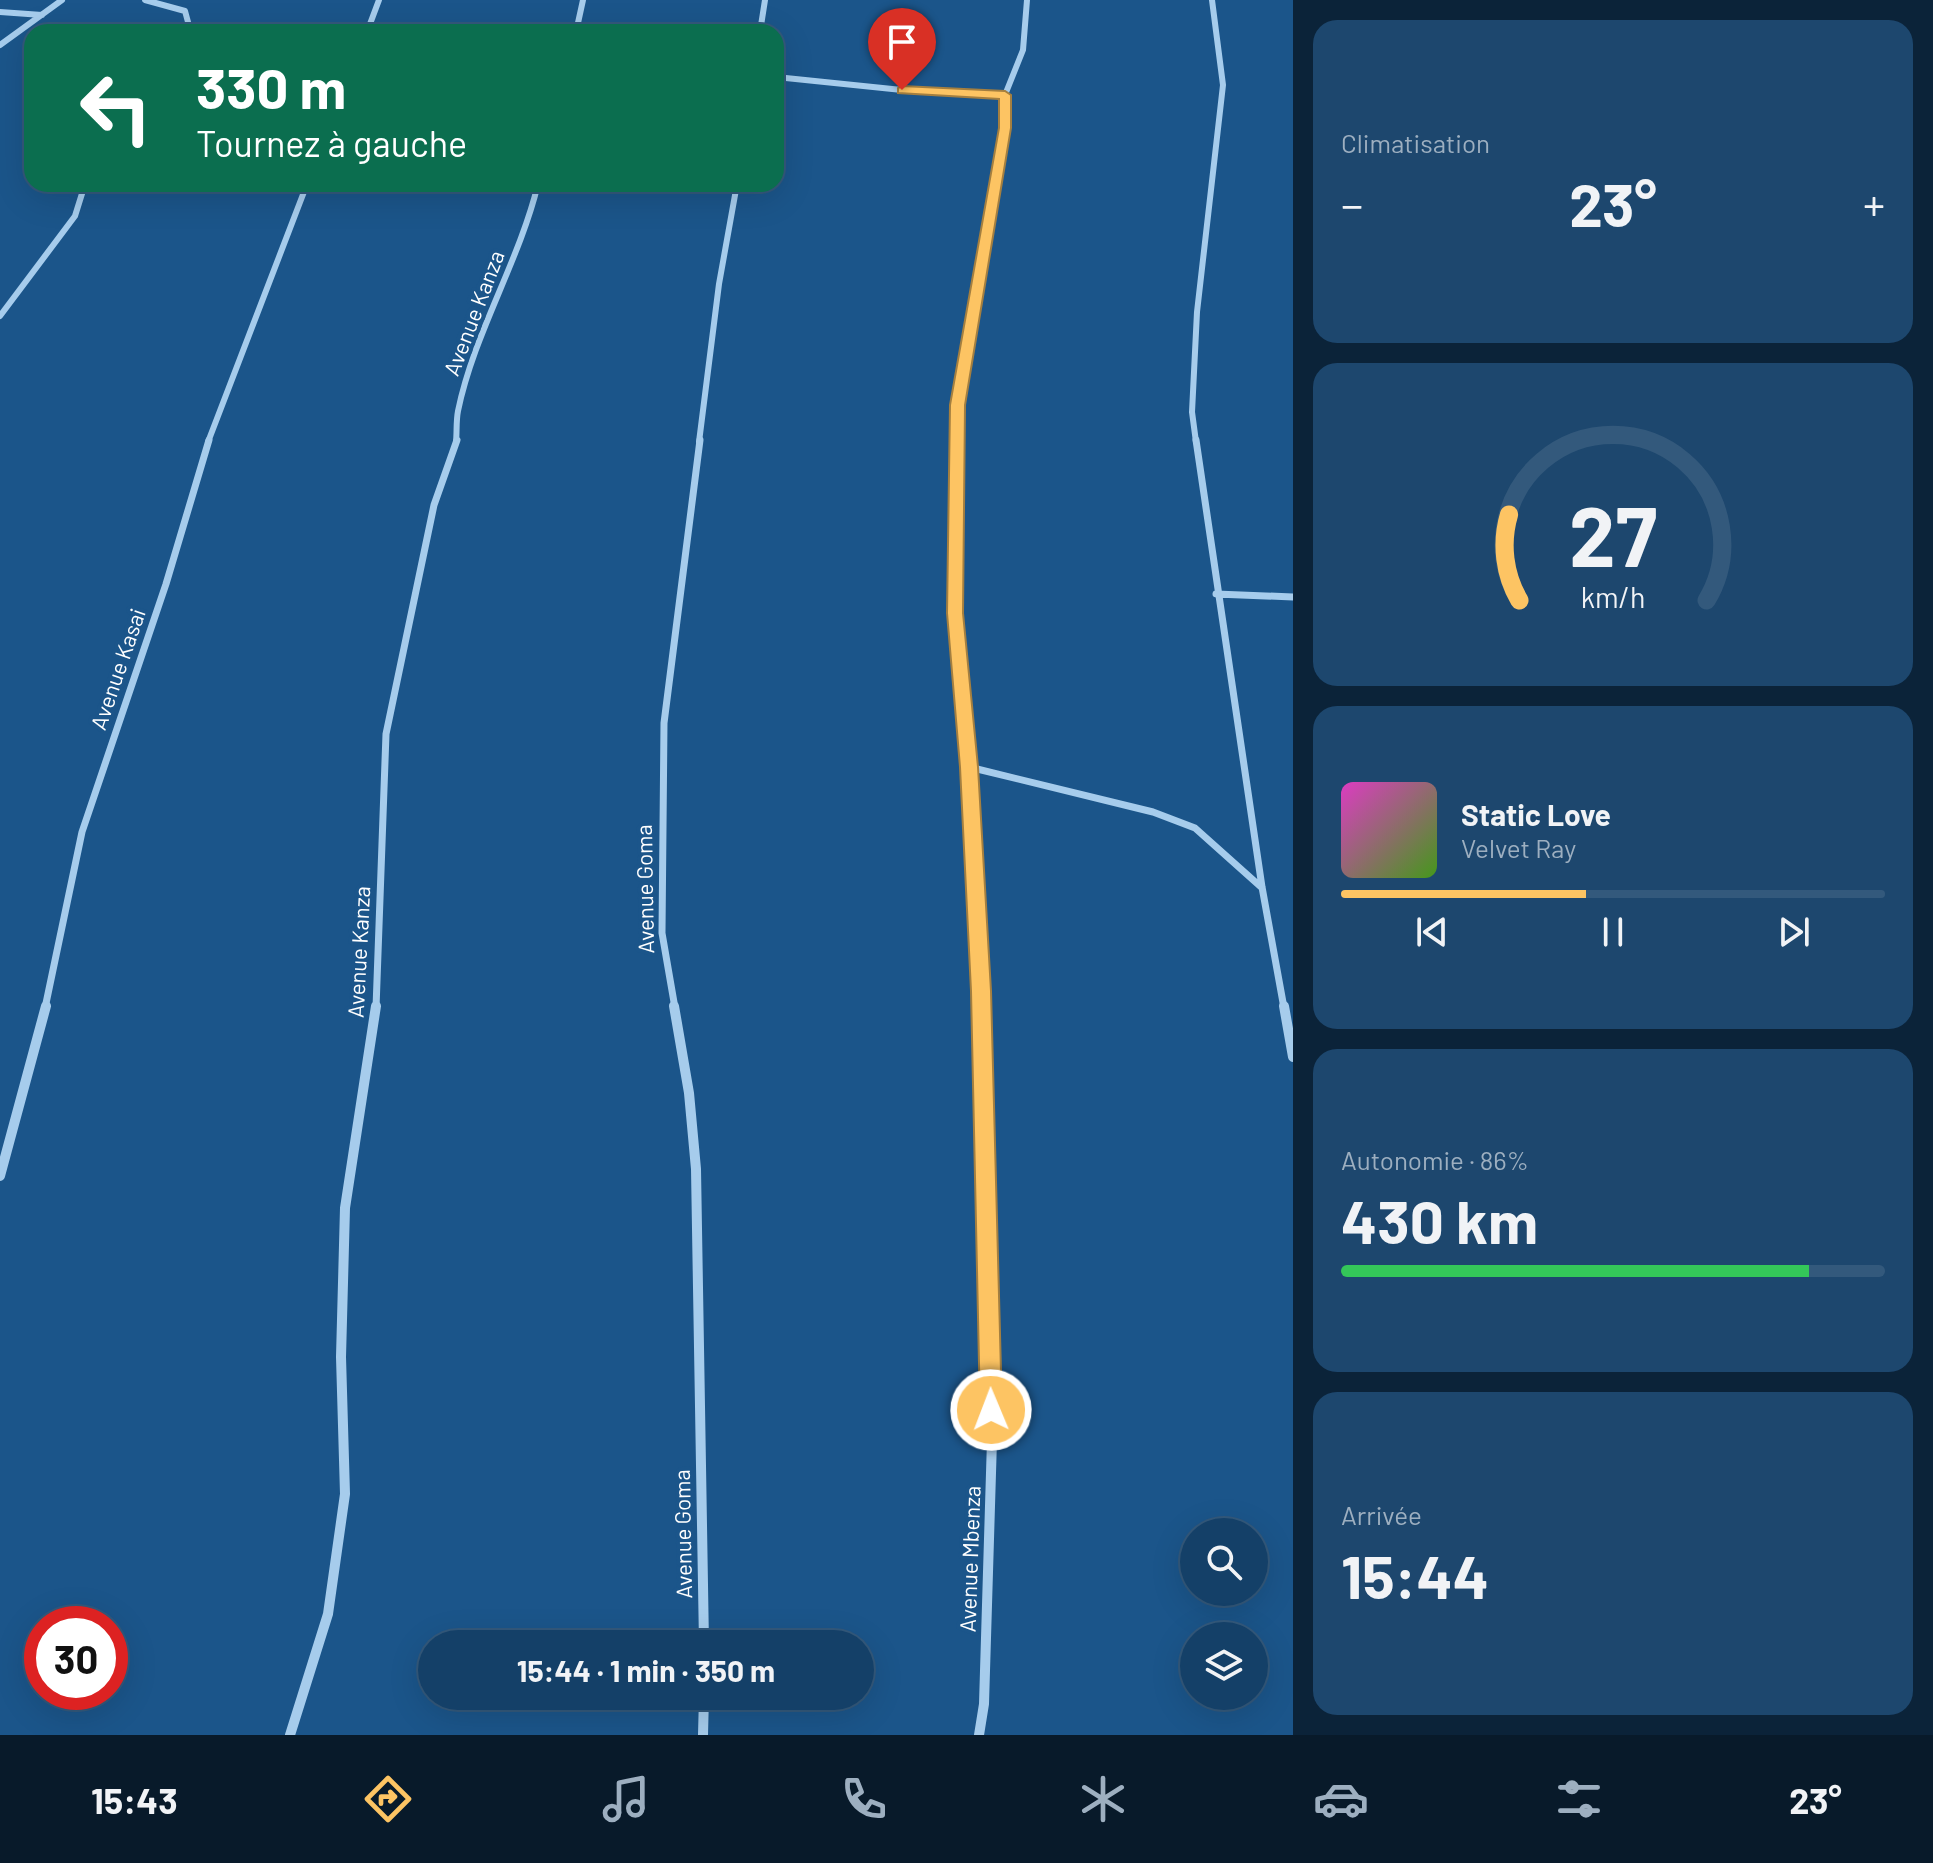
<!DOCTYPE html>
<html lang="fr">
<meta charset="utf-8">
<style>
:root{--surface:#144068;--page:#1d476e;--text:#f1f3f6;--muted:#9dafc0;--line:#33597c;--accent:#fdc463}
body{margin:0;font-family:Barlow,sans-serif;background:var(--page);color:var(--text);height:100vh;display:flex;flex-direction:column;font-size:30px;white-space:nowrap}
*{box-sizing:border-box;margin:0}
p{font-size:26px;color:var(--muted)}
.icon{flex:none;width:44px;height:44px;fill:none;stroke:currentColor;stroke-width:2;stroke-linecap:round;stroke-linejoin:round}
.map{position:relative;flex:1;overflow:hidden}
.drawer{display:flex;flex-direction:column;gap:20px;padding:20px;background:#0b2339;width:640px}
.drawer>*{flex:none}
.banner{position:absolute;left:24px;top:24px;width:760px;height:168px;border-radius:24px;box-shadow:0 8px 32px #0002,0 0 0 2px var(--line);background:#0b6e4f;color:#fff;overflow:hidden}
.tools{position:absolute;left:1180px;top:1518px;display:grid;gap:16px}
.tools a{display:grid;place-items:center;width:88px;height:88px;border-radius:50%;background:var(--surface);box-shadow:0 8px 32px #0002,0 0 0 2px var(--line);font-size:40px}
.speed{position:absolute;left:24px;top:1606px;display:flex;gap:16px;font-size:40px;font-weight:700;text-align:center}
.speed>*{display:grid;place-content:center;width:104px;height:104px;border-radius:50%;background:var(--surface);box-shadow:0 8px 32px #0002,0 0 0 2px var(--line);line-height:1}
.speed .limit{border:12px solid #d22;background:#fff;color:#111}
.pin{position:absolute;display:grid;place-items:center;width:68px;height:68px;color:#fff;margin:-82px -34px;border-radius:50% 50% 50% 0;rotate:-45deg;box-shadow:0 0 8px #0007}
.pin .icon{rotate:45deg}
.me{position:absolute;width:88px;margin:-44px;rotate:359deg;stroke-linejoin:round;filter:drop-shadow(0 0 6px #0008)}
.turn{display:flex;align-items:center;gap:28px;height:168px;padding:0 40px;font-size:36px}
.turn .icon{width:104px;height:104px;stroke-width:2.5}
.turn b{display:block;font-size:56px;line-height:68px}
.big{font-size:60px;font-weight:700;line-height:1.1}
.drawer .tile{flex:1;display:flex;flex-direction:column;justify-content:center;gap:12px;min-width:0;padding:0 28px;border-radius:24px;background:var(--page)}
.drawer .dial{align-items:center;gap:0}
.dial svg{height:208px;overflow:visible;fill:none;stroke:var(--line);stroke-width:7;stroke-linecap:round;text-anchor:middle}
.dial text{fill:var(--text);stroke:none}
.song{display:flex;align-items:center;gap:24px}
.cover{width:96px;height:96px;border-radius:12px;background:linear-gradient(135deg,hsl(310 70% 55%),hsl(100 70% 35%))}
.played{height:8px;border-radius:4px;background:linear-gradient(90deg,var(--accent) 45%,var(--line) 45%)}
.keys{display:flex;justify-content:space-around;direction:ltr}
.heat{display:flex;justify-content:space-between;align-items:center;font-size:44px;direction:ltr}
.charge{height:12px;border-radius:6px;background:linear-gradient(90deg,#34c759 86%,var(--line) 0)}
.trip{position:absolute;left:418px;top:1630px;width:456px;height:80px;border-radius:40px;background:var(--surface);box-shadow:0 8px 32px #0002,0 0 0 2px var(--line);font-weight:700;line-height:80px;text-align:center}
.menu{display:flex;height:128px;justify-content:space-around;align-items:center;background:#081a2a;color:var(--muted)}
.menu .icon{width:56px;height:56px}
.menu .on{color:var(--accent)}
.menu b{font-size:36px;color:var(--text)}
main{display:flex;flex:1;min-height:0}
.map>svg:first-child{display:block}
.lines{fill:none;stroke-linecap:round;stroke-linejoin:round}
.street-far2{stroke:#a6ccec;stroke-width:6}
.street-far1{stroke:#a6ccec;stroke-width:7}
.street{stroke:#a6ccec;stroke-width:10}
.route{fill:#fdc463;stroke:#a47f40;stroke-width:2}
.labels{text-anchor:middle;stroke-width:8;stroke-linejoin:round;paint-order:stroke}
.street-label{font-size:22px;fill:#fff;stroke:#1b558a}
</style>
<main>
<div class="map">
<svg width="1293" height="1735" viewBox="0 0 1293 1735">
<rect width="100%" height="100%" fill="#1b558a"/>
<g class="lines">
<path class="street-far2" d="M145,0l40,11 3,11 -3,10
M0,12l42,3
M367,32l12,-32
M576,32l7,-32
M760,32l5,-32
M0,45l62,-45
M776,77l126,13 103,5
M0,316l75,-100 10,-32
M208,442l99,-258
M456,442c1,-10 0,-21 2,-31 16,-78 61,-149 80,-227
M699,442l20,-158 18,-100
M957,442l1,-37 47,-277v-33l18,-45 4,-50
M1196,442l-4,-30 5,-100 26,-227 -11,-85"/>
<path class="street-far1" d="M958,440l-3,173 14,154 12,241
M1196,440l66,447 22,121
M1216,594l77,3
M969,767l184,45 42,16 66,59
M45,1008l37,-176 84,-248 43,-144
M376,1008l10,-274 48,-229 23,-65
M675,1008l-13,-75 2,-210 36,-283"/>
<path class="street" d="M674,1006l15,87 7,76 8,475
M1284,1006l9,51
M0,1176l46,-170
M290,1735l38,-121 17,-120 -4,-137 4,-149 31,-202
M703,1735l1,-39
M979,1735l5,-31 8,-264 -11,-434"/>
</g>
<path class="route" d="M902,86l103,5 6,4v33l-46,277 -2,208 15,154 13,224 11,419 -3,8 -8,3 -8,-3 -3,-8 -9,-419 -11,-224 -13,-154 3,-208 49,-277v-29l-101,-6v-5z"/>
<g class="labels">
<g class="street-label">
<text transform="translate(474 313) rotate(-69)" y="8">Avenue Kanza</text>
<text transform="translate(118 669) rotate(-71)" y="8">Avenue Kasai</text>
<text transform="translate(645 889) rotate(-91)" y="8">Avenue Goma</text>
<text transform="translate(359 952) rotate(-87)" y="8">Avenue Kanza</text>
<text transform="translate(683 1534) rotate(-91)" y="8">Avenue Goma</text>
<text transform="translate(970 1559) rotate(-88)" y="8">Avenue Mbenza</text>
</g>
</g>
</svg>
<div class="tools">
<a><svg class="icon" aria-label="search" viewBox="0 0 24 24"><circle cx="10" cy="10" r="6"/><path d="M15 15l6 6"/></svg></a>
<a><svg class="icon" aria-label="layers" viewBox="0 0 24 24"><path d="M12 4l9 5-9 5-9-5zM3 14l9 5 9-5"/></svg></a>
</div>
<div class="speed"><div class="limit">30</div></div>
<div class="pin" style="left:902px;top:90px;background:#d93025"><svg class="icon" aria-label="arrive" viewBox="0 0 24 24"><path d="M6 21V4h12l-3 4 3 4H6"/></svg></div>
<svg class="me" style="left:991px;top:1410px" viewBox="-20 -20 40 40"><circle r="17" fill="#fdc463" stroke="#fff" stroke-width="3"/><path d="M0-11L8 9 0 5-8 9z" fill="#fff"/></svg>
<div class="trip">15:44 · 1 min · 350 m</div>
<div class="banner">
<div class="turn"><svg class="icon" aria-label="left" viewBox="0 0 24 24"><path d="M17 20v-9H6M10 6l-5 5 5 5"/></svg><div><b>330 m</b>Tournez à gauche</div></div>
</div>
</div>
<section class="drawer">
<div class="tile"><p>Climatisation</p>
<div class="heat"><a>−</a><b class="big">23°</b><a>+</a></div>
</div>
<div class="tile dial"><svg viewBox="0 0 100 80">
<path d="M14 69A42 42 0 1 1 86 69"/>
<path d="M14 69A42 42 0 0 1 10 36" stroke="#fdc463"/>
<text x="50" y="56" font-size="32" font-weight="700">27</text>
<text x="50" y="72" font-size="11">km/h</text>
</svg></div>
<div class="tile">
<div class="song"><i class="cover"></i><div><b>Static Love</b><p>Velvet Ray</p></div></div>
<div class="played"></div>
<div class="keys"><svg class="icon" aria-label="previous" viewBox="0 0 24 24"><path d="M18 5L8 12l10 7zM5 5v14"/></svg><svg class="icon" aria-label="pause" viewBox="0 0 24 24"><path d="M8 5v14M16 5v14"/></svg><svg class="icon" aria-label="next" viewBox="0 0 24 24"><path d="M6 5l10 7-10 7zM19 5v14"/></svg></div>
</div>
<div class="tile"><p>Autonomie · 86%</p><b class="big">430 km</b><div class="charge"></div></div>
<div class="tile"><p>Arrivée</p><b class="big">15:44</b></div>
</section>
</main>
<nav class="menu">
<b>15:43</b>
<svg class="icon on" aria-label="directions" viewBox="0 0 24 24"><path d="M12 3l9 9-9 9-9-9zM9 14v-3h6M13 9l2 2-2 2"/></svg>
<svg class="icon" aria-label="music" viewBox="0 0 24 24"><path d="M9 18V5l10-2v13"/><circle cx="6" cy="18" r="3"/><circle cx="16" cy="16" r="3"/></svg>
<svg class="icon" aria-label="phone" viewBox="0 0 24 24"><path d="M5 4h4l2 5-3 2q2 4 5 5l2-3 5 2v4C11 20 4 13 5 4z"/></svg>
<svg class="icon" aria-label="climate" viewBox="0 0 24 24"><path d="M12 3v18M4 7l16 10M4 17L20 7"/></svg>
<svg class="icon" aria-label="car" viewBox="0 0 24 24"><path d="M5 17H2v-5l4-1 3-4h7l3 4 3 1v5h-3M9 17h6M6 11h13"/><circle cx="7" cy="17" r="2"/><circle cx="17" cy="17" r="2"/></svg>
<svg class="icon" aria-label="filters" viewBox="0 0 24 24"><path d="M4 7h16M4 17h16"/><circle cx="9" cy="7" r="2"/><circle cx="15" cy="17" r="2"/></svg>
<b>23°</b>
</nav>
